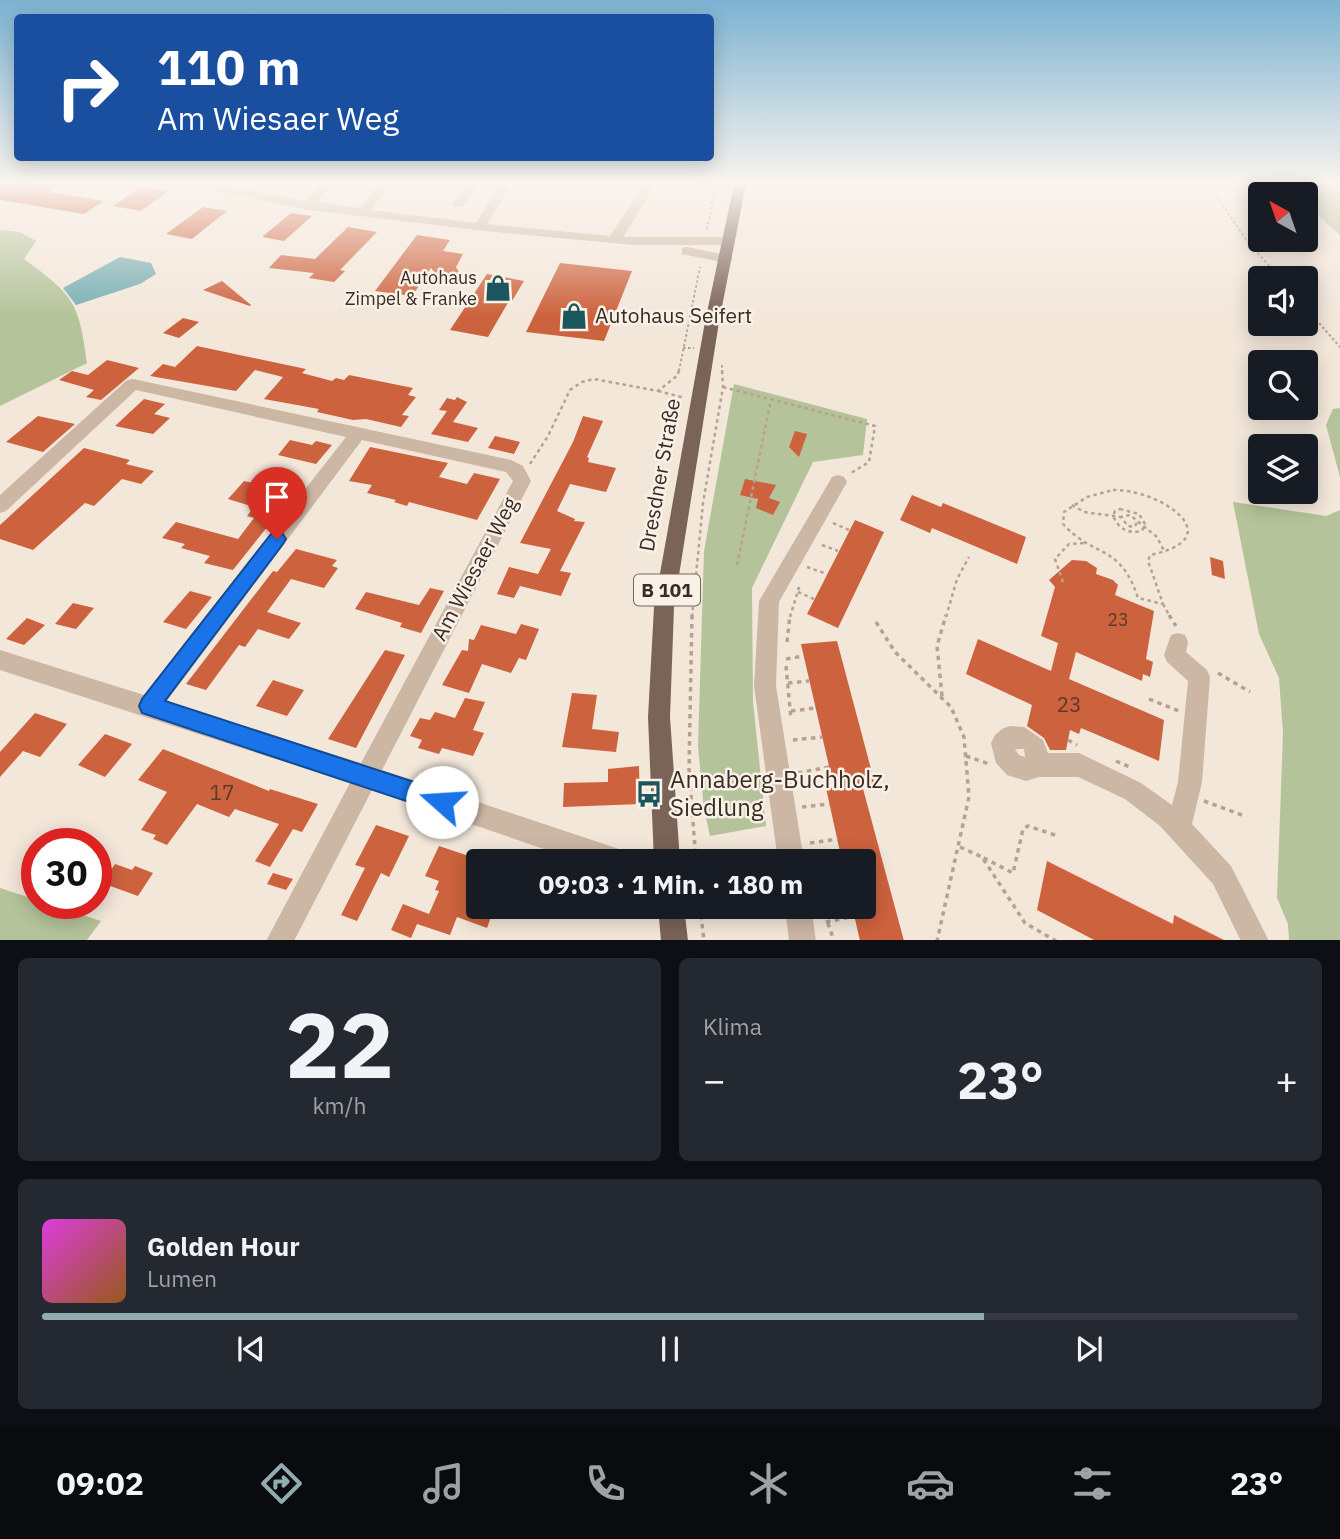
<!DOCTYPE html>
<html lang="de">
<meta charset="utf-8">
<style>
:root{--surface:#171b24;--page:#242831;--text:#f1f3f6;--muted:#9ea1a6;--line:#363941;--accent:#90acb0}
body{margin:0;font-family:"IBM Plex Sans",sans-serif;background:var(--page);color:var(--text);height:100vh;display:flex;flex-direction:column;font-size:26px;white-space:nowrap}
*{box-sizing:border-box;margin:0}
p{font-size:23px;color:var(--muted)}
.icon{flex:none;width:38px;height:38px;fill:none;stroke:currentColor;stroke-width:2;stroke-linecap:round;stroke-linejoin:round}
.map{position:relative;height:940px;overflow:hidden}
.panel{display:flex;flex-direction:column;gap:18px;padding:18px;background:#0d0f14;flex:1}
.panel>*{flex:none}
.top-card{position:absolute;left:14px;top:14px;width:700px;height:147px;border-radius:7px;box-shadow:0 4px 18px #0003;background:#1a4fa0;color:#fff;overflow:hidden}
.needle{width:46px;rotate:320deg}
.tools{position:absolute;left:1248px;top:182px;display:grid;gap:14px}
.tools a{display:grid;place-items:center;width:70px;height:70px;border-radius:7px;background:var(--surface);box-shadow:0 4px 18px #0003;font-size:35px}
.speed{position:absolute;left:21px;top:828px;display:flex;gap:14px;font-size:35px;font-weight:700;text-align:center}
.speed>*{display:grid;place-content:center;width:91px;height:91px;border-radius:50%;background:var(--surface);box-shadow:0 4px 18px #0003;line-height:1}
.speed .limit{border:10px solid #d22;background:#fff;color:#111}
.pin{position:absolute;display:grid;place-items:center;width:60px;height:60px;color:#fff;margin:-72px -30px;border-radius:50% 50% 50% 0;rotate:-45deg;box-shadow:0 0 7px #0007}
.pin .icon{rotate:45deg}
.me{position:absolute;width:77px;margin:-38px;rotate:289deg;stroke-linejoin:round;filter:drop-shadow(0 0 5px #0008)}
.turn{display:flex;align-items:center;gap:24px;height:147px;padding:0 28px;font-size:32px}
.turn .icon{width:91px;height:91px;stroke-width:2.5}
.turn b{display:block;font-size:49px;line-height:60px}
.big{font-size:52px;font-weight:800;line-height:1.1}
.panel .card{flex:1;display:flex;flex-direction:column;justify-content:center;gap:10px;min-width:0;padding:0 24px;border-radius:10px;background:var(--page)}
.panel .dial{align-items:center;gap:0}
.dial b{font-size:91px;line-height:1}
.song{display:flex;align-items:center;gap:21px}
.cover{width:84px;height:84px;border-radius:10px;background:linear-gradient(135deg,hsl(300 70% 55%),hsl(30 70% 35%))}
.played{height:7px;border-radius:4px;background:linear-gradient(90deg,var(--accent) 75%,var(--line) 75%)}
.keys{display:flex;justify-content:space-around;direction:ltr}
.heat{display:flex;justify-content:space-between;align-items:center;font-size:38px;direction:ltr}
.panel .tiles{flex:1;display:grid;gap:18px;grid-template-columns:1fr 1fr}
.card:last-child{grid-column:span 2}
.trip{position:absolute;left:466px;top:849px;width:410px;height:70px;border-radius:7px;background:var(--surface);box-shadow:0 4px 18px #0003;font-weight:800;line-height:70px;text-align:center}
.menu{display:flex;height:112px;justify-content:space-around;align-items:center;background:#090b0e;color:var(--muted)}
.menu .icon{width:49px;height:49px}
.menu .current{color:var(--accent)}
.menu b{font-size:32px;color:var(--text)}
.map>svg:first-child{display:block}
.green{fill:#b4c399}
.water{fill:#77aeb2}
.building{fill:#cd623e}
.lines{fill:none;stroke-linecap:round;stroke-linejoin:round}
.path-far2{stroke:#b8a18f;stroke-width:2;stroke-dasharray:2.5 2.5;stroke-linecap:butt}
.path-far1{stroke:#b8a18f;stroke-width:2.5;stroke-dasharray:3.5 3.5;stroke-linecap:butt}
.path{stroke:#b8a18f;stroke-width:3.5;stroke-dasharray:4.5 4.5;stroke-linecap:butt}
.minor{fill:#ccb7a5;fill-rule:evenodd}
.major{fill:#7a6357;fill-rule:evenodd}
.route{fill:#1a73e8;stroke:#114b97;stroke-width:2}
.labels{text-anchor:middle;stroke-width:5;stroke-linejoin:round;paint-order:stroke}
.far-poi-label{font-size:18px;fill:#372c27;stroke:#faf1e6;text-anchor:end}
.number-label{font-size:18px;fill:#5c3a2d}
.shield{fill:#faf1e6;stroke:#726760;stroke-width:2}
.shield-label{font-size:19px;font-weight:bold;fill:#372c27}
.poi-label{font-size:21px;fill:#372c27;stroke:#faf1e6;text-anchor:start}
.street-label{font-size:21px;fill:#372c27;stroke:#faf1e6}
.near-number-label{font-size:21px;fill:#5c3a2d}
.near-poi-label{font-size:24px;fill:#372c27;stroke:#faf1e6;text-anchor:start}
</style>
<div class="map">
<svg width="1340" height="941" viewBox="0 0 1340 941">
<rect width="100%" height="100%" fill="#f3e7da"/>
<path class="green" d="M1284,184h56v51l-34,-31v-10h-11z
M0,230l20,2 16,9 -12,18c49,36 55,42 63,104l-87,43z
M734,384l133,35 -4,36 -50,7 -61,126 1,114 13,124 -56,10 -6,-27 -6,-63 6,-195z
M1340,408v69l-14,-52 7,-16z
M1233,502l93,14 14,-6v430h-51l-1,-16 -11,-26 6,-165 -4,-55 -20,-44z
M0,888l37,12v3h10l54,18 -14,19h-87z"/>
<path class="water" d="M120,257l31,6 5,11 -16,10 -64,21 -13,-17z"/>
<path class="building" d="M0,184h60l-11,8 55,9 -20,13 -84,-14z
M141,187l28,4 -28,20 -28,-5z
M203,207l24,4 -35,28 -26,-5z
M291,213l21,3 -28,25 -22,-4z
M348,227l29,5 -37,38 5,1 -11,11 -25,-4 5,-5 -45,-5 12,-13 34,4z
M417,235l33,5 -7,11 20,3 -7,13 5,9 -18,7 -12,-15 -19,28 -37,-5z
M560,263l72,8 -28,70 -78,-9z
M487,274l37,7 -12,20h-3l-21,36 -38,-7z
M222,281l29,24 -1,1 -47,-16z
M183,318l16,4 -20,16 -16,-5z
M197,346l109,23 -4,4 30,8 4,-3 8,2 5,-5 64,13 -5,7 8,2 -14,18 7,1 -8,11 -35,-8 -13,1 -36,-8 2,-3 -55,-10 19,-22 -28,-7 -19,21 -86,-15 13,-12 12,3z
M107,360l32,8 -38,32 -15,-3 8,-7 -35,-10 13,-9 16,4z
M457,397l10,5 -14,20 25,6 -10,14 -37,-8 16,-23 -8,-1 8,-12 8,2z
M144,399l21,5 -11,10 16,4 -17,16 -38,-8z
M38,416l37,8 -32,28 -37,-10z
M583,416l20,5 -16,36 2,1 -1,4 28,6 -10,24 -36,-8 -13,27 18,8 -1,2 11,1 -25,49 11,2 -10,23 -41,-10 -6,12 -17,-4 12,-27 29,7 13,-25 -31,-6 53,-101z
M795,431l12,3 -8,23 -10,-10z
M495,436l25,6 -6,12 -26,-6z
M290,440l22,5 4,-4 16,4 -16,19 -38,-9z
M370,447l78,16 -9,14 28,7 7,-11 26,6 -23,41 -68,-18 -2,4 -13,-4 2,-2 -29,-7 5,-8 -23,-4z
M84,448l46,12 -4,4 28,7 -13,13 -19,-5 -28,27 -9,-3 -52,47 -33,-11v-14z
M745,479l31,6 -7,13 11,4 -7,13 -17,-7 2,-9 -18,-4z
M244,481l51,11 -62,78 -29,-7 6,-7 -29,-8 4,-4 -23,-6 14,-16 62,17 16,-21 -7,-2 7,-9 -26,-8z
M912,495l29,12 2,-4 83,34 -9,27 -85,-36 -2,5 -30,-13z
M855,520l29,12 -46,96 -31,-14z
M296,549l41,11 -5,6 6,2 -14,20 -33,-9 -24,33 34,11 -12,16 -31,-10 -13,18 -6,-2 -33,45 -20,-6 87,-113 4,1z
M1210,557l13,4 2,18 -13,-4z
M1072,560l14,1 11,7 -1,6 17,6 5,5 -3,10 39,16 -8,48 7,3 -3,15 -7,-3 -1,7 -66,-29 -7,27 95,41 -5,41 -78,-33 -2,6 -9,-4 -4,20h-16l-6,-12 -17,-12 5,-21 -66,-31 12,-35 73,32 7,-28 -17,-7 14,-49 -6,-7z
M430,588l14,3 -23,42 -21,-6 2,-4 -47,-14 11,-17 53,13z
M190,591l22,6 -26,32 -23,-7z
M73,603l21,5 -18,21 -21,-5z
M27,618l18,7 -21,20 -18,-6z
M521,624l18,5 -13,31 -7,-2 -8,15 -29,-9 -13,29 -27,-8 20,-35 6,1 1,-12 5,1 7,-15 35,9z
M837,641l38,143 -13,1 42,156h-44l-8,-35h11v-45h-21l-16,-73h8l-33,-144z
M385,650l20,5 -49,93 -28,-9z
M273,680l31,10 -17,26 -31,-10z
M572,693l25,2 -5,34 27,3 -3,20 -54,-5z
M465,698l20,4 -12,28 11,3 -11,23 -31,-8 -3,6 -21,-6 4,-8 -12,-4 10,-18 10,2 5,-8 20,6z
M35,713l32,11 -27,33 -17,-6 -23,26v-25z
M105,734l27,10 -27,33 -27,-12z
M163,749l106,42 1,-2 48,15 -16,28 -9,-3 -23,38 -15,-6 24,-37 -44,-15 -6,8 -32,-13 -30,41 -14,-6 3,-4 -15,-5 26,-38 -29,-12z
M639,766l1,38 -77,3 1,-24 44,-1v-13z
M376,825l33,11 -20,41 -8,-4 -24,48 -16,-6 24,-47 -10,-3z
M439,846l39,13v47h17l-8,22 -30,-11 -7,18 -33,-11 -6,14 -20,-8 12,-26 26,10 10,-23 -4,-1 4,-9 -14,-5z
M1047,861l126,63 1,-9 52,26h-130l-59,-31z
M115,864l17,6 3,-4 18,7 -15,23 -36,-13z
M273,873l20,6 -7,11 -19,-6z"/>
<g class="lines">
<path class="path-far2" d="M1208,184l40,58 32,36
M707,229l9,-45
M1306,308l34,39
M683,348h11
M722,365v6
M679,371l21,-104"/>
<path class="path-far1" d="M723,387l152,39 -6,36 -18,11
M658,391l27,7
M530,464l18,-28 22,-46 12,-8 12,-3 64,12 20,-16 1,-6
M1113,490c47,-1 120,48 37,65l-2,6 15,43 -25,-6c-18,-55 -43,-39 -75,-74l1,-12 23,-15z
M1072,505l12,7 37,5
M1120,509l19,5 6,10 -3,7c-14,3 -23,-2 -29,-15l2,-5z
M833,523l16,7
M1137,523l-3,4 -6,-1 -7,-9 9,-2 27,22 7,14
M822,545l16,6
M737,565l34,-165
M807,567l20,7
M1063,582l-8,-23 14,-15 17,-1
M798,592l16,7
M1163,604l7,13
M692,617l11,-114 20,-116 -1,-18
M790,617l10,-33
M946,617l11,-38 12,-22"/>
<path class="path" d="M692,615l-3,154 7,92
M1169,615l7,11
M876,622l19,30 56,55 13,30 5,60 -32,144
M787,642l3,-27
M786,659l18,-3
M786,666l5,53
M1218,673l32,19
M788,683l21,-2
M942,696l-5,-50 9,-31
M1149,699l30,12
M791,711l25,-3
M793,740l29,-3
M1068,740l9,5
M966,756l23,8
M1116,761l16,7
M798,773l31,-6
M1204,801l38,14
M802,807l28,-3
M1055,835l-27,-9 -5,3 -10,44 -31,-16 43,66 31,18
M810,843l28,-4
M960,847l22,10
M700,906l4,35
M822,906l12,35
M826,922l29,-6"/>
<path class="minor" d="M183,184h27l97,17 11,-17h12l-12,18 42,6 18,-24h12l-19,26 105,13 23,-37 4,-2 6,4 -22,36 123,12 27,-41 3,-11h12l-3,11 -26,42h107l6,4 -6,4h-96l-140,-13 -184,-22z
M467,185l10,2 -15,20h-8l-2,-3z
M687,247l44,9 2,3 -7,4 -44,-9v-6z
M133,379l378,81 12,6 8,15 -149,289 234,78 9,4 4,9h-50l-207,-71 -78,151h-28l84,-158 -350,-113v-20l144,45 202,-258 -210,-47 -130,121 -6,2v-18l127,-115zM362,440l144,32 7,9 -152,282 -195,-61z
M838,475l6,2 3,5 -68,120 -3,84 28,175h-26l-24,-175 5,-85 73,-124z
M1178,633l7,2 3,7 -2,10 21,18 3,7 -8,105 -10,42 39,42 38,75h-28l-28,-57 -53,-58 -35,-27 -47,-22h-39l-13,4 -19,-6 -11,-12 -5,-20 4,-8 7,-6 8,-3 14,1 19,13 5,13h31l62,30 31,22 6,-23 10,-101 -21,-19 -3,-7 7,-20zM1015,749h9l1,8 -6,-2z
M785,906h26l5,35h-27z"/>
<path class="major" d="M734,184h12l-27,138 -45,285 -4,110 10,144h-26l-6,-144 6,-110 51,-285z
M658,906h26l4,35h-27z"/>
</g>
<linearGradient id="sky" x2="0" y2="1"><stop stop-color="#7bb2d2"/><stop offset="0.58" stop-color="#faf4ee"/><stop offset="1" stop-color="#faf4ee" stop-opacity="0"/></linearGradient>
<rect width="1340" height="316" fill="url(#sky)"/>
<path class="route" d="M277,532l6,2 3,5 -3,5 -118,157 277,90 7,3 4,8 -4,7 -7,4 -300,-100 -3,-7 3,-7 129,-165z"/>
<defs>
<symbol id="shop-bare" viewBox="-9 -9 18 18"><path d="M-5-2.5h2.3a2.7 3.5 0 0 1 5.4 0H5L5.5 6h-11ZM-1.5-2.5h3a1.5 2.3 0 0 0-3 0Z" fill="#1a565b" stroke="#faf1e6" stroke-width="2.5" paint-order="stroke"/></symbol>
<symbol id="bus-bare" viewBox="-9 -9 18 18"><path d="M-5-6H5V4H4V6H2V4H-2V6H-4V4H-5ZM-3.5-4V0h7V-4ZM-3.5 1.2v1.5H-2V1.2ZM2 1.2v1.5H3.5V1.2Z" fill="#1a565b" stroke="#faf1e6" stroke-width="2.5" paint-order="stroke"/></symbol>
</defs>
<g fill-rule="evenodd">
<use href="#shop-bare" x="479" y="269" width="38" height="38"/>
<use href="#shop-bare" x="555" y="297" width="38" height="38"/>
<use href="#bus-bare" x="630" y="775" width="38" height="38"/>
</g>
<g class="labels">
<g class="far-poi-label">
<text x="477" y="284">Autohaus<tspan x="477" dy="21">Zimpel &amp; Franke</tspan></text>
</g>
<g class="number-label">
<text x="1118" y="626">23</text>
</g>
<rect class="shield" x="634" y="574.5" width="66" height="31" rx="5"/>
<g class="shield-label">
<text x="667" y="597">B 101</text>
</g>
<g class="poi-label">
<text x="595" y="323">Autohaus Seifert</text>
</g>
<g class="street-label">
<text transform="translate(660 475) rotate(-80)" y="7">Dresdner Straße</text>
<text transform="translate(475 569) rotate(-62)" y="7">Am Wiesaer Weg</text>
</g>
<g class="near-number-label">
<text x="1069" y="712">23</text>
<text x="222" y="800">17</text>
</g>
<g class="near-poi-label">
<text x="670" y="788">Annaberg-Buchholz,<tspan x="670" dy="28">Siedlung</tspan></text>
</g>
</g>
</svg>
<div class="tools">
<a><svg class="needle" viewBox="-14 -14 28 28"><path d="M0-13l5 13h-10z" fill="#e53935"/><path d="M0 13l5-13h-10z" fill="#9ea1a6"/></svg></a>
<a><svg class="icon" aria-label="sound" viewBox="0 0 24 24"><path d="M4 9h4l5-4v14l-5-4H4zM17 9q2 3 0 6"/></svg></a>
<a><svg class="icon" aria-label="search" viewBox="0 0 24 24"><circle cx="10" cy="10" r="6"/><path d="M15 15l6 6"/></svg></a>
<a><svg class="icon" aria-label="layers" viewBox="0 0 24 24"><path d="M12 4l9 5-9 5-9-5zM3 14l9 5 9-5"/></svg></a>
</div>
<div class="speed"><div class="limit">30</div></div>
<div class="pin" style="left:277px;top:539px;background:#d93025"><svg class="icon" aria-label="arrive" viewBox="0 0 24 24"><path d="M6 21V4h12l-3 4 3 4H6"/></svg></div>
<svg class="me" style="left:442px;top:802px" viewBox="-20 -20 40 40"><circle r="19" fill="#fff"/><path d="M0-13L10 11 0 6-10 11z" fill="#1a73e8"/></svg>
<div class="trip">09:03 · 1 Min. · 180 m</div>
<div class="top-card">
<div class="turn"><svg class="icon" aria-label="right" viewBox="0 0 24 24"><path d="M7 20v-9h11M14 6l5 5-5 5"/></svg><div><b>110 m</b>Am Wiesaer Weg</div></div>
</div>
</div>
<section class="panel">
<div class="tiles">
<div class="card dial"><b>22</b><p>km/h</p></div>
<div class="card"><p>Klima</p>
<div class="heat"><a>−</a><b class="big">23°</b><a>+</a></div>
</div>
<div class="card">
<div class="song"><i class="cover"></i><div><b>Golden Hour</b><p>Lumen</p></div></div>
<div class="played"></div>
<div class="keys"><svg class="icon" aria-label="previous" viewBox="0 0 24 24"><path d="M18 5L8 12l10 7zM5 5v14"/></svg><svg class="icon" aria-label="pause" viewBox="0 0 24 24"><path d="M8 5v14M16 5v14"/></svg><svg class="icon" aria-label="next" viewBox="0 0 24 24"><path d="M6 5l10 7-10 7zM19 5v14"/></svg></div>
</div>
</div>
</section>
<nav class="menu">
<b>09:02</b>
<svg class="icon current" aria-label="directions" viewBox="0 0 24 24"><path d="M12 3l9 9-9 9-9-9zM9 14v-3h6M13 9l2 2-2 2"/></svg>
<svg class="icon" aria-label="music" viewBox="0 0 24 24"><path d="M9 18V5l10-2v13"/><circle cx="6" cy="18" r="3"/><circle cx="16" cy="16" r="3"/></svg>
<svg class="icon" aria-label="phone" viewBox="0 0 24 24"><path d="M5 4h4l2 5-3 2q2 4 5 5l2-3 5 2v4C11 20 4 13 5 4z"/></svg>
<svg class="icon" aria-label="climate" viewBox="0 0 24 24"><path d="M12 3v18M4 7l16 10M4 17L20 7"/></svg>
<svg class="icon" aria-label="car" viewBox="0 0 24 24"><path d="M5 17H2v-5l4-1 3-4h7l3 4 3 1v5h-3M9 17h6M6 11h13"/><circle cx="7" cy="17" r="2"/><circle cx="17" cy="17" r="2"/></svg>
<svg class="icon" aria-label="filters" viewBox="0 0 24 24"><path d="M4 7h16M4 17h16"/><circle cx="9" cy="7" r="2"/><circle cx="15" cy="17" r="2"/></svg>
<b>23°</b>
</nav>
